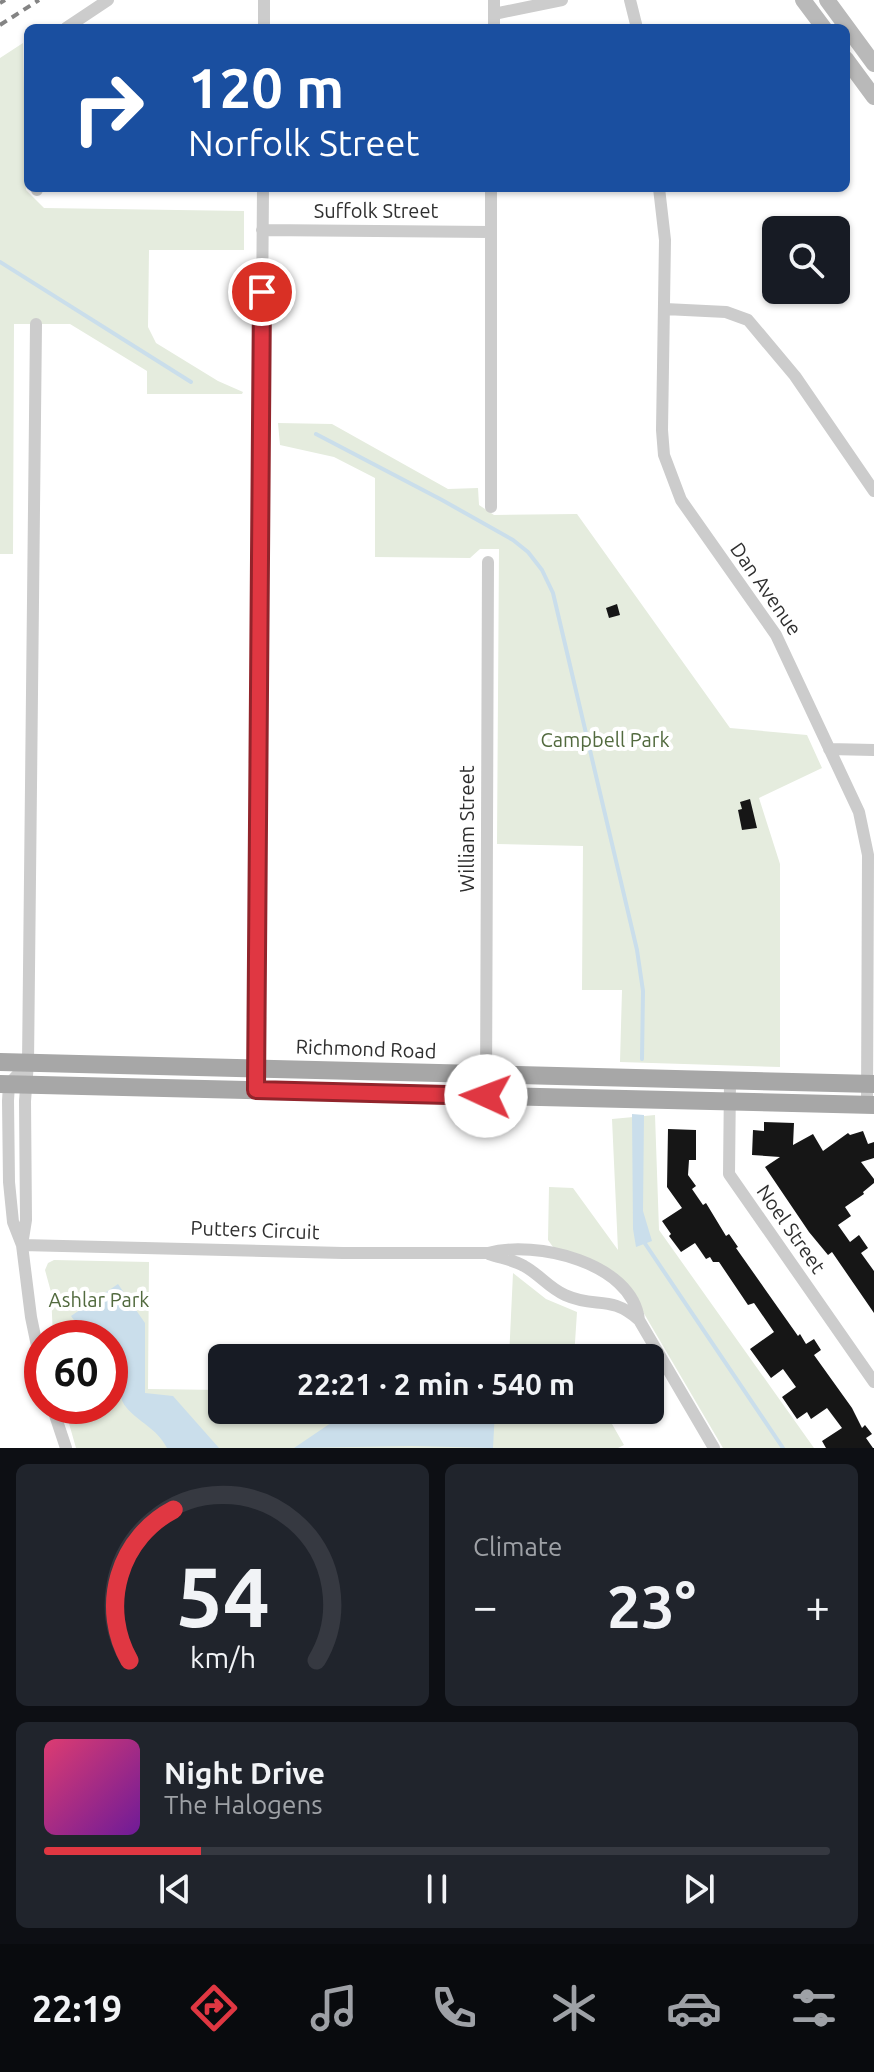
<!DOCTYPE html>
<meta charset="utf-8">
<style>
:root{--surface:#171b24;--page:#20242c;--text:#f1f3f6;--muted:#9ea1a6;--line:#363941;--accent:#e03742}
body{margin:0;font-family:Ubuntu,sans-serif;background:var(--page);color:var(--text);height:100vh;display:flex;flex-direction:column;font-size:30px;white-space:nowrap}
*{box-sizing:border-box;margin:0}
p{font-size:26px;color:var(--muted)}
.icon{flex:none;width:44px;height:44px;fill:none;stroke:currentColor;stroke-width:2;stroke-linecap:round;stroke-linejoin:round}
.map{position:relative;height:1448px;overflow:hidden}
.panel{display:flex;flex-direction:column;gap:16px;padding:16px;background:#0d0f14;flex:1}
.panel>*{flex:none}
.guide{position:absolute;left:24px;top:24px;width:826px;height:168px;border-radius:12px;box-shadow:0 2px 6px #0004;background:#1a4fa0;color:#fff;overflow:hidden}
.fabs{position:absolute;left:762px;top:216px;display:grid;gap:16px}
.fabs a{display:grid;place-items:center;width:88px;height:88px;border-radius:12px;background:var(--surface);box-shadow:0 2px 6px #0004;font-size:40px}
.speed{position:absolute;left:24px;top:1320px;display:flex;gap:16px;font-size:40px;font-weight:700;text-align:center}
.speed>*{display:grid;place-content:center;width:104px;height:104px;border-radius:50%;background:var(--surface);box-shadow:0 2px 6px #0004;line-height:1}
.speed .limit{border:12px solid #d22;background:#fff;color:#111}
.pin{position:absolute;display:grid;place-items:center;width:68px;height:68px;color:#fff;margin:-34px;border:4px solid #fff;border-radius:50%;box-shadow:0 2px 8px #0007}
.me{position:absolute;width:88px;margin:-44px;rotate:272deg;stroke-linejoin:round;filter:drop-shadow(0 0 6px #0008)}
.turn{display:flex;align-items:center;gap:28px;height:168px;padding:0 32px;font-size:36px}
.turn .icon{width:104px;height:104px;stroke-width:2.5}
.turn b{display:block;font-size:56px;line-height:68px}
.big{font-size:60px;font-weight:600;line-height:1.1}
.panel .widget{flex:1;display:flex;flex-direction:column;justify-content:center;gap:12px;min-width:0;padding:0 28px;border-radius:12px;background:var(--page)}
.panel .dial{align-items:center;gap:0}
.dial svg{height:208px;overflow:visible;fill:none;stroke:var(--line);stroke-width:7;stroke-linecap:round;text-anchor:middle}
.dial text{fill:var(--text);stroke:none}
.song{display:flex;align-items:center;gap:24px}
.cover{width:96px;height:96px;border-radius:12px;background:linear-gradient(135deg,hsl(340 70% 55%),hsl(280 70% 35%))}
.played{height:8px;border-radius:4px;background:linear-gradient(90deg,var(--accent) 20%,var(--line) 20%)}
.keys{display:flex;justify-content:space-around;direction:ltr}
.heat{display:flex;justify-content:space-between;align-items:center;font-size:44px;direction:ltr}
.panel .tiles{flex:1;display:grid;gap:16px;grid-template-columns:1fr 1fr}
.widget:last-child{grid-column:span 2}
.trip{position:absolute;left:208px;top:1344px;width:456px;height:80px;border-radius:12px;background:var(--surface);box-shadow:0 2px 6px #0004;font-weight:600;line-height:80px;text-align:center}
.dock{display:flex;height:128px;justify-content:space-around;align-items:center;background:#090b0e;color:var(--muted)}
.dock .icon{width:56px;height:56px}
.dock .on{color:var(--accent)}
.dock b{font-size:36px;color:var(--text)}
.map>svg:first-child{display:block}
.green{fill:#e5ecde}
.water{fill:#cadeeb}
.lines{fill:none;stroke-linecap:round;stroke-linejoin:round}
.stream{stroke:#cadeeb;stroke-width:4}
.building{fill:#161616}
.street{stroke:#ccc;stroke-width:12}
.secondary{stroke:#b9b9b9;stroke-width:16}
.primary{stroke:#a7a7a7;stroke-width:18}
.rail{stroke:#848484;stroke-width:4;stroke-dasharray:8 6;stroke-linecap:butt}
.route-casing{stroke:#92242b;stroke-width:20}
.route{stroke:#e03742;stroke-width:14}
.labels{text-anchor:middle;stroke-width:8;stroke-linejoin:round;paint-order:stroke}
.street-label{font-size:20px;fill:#2f2f2f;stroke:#fff}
.park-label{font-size:20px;fill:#526a3e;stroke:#fff}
</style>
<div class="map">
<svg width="874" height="1448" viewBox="0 0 874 1448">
<rect width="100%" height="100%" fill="#fff"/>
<path class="green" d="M23,43l3,147 18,18 200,3v39h-95l-1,77 8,16 62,38 25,11 -1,2h-95v-23l-77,-47h-56l-1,230h-13v-496z
M278,423l54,1 116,65 30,-1 1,17 15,10 83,-1 153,214 77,7 15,33 -63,30 21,66v203l-160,-5 2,-72h-40l1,-144 -86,-2 2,-295h-19l-10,9 -95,-1v-79l-41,-21 -54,-12z
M655,1115l4,115 155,218h-91l-94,-160 -76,-41 -5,-7 1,-53 24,1 45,62 -6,-131z
M54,1260l95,2 -1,127 74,1v20h382l20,35 -6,3h-542l-12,-42h46v-68h-57l-2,-46 -6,-22 3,-7z
M513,1273l33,26 31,13 -3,46h-65z"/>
<path class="water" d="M632,1114l12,1 -1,96 9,30 -16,6 -3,-18z
M118,1284l27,39v70l28,3 46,52h-52c-10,-20 -28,-25 -41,-41 -9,-10 -16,-55 -16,-69 -20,0 -27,-6 -39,-22z
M350,1410h145l-2,38 -81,-2 -118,2z"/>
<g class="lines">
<path class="stream" d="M0,262l191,120
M316,434l126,66 71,40 15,12 14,18 11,23 84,357 6,41 -1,68
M644,1242l139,206"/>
</g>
<path class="building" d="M617,604l3,11 -11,3 -3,-10z
M750,799l7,29 -15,2 -4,-20 4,-1 -2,-7z
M764,1122l30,1 -1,22 20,-11 10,17 25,-18 2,2 13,-4 5,13 6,-2v16l-13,4 13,17v4l-11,9 1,2 -19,13 6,9 -13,9 12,17 9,-7 9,13 -7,5 13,18v42l-42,-61 -4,3 -19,-23 -44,-65 15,-10 -28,-2 1,-25 11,1z
M668,1129l28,1v30h-7l-1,15 8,11 -4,3 11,16 3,-2 20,33 3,-2 9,13 -2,1 62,88 2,-2 6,10 8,-5 7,11 -7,5 38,53 10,20 3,-3 7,9 -6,4 7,10h-47l-4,-7 20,-13 -15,-20 -16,11 -4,-7 -10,7 -15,-22 14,-10 -13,-18 -12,9 -21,-29 24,-17 -20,-29 -6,2 -29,-43h-6l-3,-5 -4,2 -11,-16 -14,9 -12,-16 2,-2 -9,-13 20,-13 -15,-21z"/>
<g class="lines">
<path class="street" d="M630,0l7,28
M494,14l68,-14
M66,28l42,-28
M264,28v-28
M494,28v-28
M659,188l6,52 -3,190 2,25 17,45 95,135 83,177 9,43 -1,250
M37,190v-2
M262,230l228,2
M665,309l61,3 22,8 47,56 79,115
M36,324l-8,739 -3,38 1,119 -4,25 9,72 11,53
M491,507v-319
M829,749l45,1
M730,1081l-1,93 145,208
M256,1090l7,-902
M486,1096l2,-534
M22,1245l321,8h145c47,-13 144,9 151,67l75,128
M22,1245l-9,-23 -4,-40 -1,-81 1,-17 19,-21
M489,1254c11,4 25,6 35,12 15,8 25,22 41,29 31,14 45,-1 74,25
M52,1406l14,42"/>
<path class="secondary" d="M803,0l21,28
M827,0l47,64
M846,59l28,38"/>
<path class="primary" d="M0,1062l874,22
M0,1084l874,21"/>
<path class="rail" d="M0,3l5,-3
M0,25l39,-25"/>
</g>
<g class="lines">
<defs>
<path id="route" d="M262,292l-6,798 230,6"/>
</defs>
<use href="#route" class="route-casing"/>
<use href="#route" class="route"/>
</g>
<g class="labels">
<g class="street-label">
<text x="376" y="218">Suffolk Street</text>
<text transform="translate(766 589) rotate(55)" y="7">Dan Avenue</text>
<text transform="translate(467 829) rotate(-90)" y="7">William Street</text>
<text transform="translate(366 1049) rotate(2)" y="7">Richmond Road</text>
<text transform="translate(791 1229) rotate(55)" y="7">Noel Street</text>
<text transform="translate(255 1230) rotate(2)" y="7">Putters Circuit</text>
</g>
<g class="park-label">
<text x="605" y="747">Campbell Park</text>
<text x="99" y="1307">Ashlar Park</text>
</g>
</g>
</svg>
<div class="fabs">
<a><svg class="icon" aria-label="search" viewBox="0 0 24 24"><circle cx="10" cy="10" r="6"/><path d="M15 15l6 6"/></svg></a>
</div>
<div class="speed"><div class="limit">60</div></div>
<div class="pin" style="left:262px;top:292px;background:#d93025"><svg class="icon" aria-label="arrive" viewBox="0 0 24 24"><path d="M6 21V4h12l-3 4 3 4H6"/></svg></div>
<svg class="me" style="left:486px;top:1096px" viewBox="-20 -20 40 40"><circle r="19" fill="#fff"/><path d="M0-13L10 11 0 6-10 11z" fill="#e03742"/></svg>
<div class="trip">22:21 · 2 min · 540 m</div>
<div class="guide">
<div class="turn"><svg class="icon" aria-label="right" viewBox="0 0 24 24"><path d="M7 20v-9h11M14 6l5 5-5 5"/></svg><div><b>120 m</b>Norfolk Street</div></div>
</div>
</div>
<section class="panel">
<div class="tiles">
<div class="widget dial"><svg viewBox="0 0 100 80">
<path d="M14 69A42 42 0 1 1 86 69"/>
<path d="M14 69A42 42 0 0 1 31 11" stroke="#e03742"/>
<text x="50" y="56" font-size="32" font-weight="700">54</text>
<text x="50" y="72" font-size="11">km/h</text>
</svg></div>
<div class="widget"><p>Climate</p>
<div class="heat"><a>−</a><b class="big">23°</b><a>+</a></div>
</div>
<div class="widget">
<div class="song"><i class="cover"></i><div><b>Night Drive</b><p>The Halogens</p></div></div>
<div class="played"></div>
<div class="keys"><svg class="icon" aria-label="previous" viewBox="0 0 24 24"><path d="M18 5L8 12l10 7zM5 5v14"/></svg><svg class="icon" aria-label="pause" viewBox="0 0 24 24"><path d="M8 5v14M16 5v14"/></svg><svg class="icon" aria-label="next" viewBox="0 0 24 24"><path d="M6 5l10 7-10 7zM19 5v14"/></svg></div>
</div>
</div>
</section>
<nav class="dock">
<b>22:19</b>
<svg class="icon on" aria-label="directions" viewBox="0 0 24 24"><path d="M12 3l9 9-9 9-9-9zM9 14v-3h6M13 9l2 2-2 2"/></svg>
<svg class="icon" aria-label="music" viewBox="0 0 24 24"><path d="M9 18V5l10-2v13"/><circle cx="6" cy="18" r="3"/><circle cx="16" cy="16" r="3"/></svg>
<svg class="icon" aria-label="phone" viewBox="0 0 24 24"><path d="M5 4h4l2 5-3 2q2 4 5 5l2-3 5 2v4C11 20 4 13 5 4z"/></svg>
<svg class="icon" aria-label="climate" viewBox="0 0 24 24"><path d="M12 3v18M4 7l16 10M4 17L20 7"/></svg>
<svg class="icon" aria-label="car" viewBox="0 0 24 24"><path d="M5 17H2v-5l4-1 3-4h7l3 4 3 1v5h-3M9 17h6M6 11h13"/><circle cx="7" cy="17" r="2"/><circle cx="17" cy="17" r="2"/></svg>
<svg class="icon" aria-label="filters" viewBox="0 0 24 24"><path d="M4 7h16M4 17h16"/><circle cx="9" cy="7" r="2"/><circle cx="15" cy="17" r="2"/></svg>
</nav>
